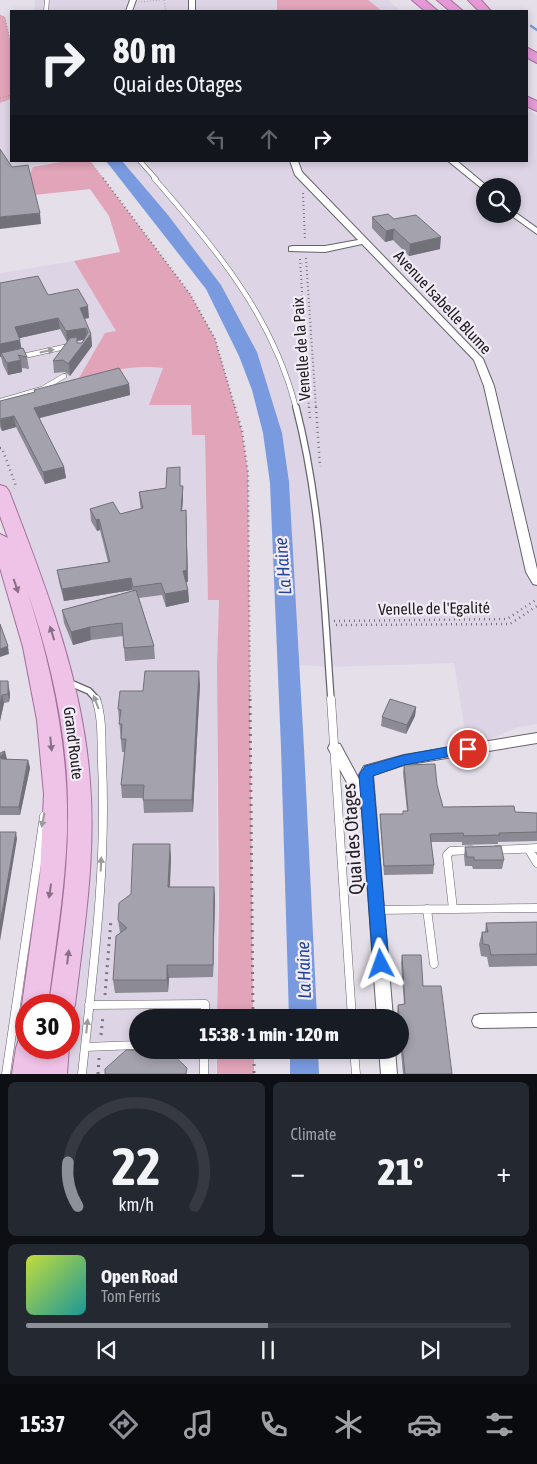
<!DOCTYPE html>
<meta charset="utf-8">
<style>
:root{--surface:#171b24;--page:#242831;--text:#f1f3f6;--muted:#9ea1a6;--line:#363941;--accent:#8c9099}
body{margin:0;font-family:"Asap Condensed",sans-serif;background:var(--page);color:var(--text);height:100vh;display:flex;flex-direction:column;font-size:19px;white-space:nowrap}
*{box-sizing:border-box;margin:0}
p{font-size:16px;color:var(--muted)}
.icon{flex:none;width:28px;height:28px;fill:none;stroke:currentColor;stroke-width:2;stroke-linecap:round;stroke-linejoin:round}
.map{position:relative;height:1074px;overflow:hidden}
.sheet{display:flex;flex-direction:column;gap:8px;padding:8px;background:#0d0f14;flex:1}
.sheet>*{flex:none}
.banner{position:absolute;left:10px;top:10px;width:518px;height:152px;border-radius:0px;box-shadow:0 2px 8px #0003;background:#171b24;color:var(--text);overflow:hidden}
.controls{position:absolute;left:476px;top:178px;display:grid;gap:10px}
.controls a{display:grid;place-items:center;width:45px;height:45px;border-radius:50%;background:var(--surface);box-shadow:0 2px 8px #0003;font-size:25px}
.speed{position:absolute;left:15px;top:994px;display:flex;gap:10px;font-size:25px;font-weight:700;text-align:center}
.speed>*{display:grid;place-content:center;width:65px;height:65px;border-radius:50%;background:var(--surface);box-shadow:0 2px 8px #0003;line-height:1}
.speed .limit{border:8px solid #d22;background:#fff;color:#111}
.pin{position:absolute;display:grid;place-items:center;width:42px;height:42px;color:#fff;margin:-21px;border:2px solid #fff;border-radius:50%;box-shadow:0 1px 5px #0007}
.me{position:absolute;width:55px;margin:-28px;rotate:356deg;stroke-linejoin:round;filter:drop-shadow(0 0 4px #0008)}
.turn{display:flex;align-items:center;gap:18px;height:105px;padding:0 20px;font-size:22px}
.turn .icon{width:65px;height:65px;stroke-width:2.5}
.turn b{display:block;font-size:35px;line-height:42px}
.lanes{display:flex;align-items:center;height:48px;padding:0 20px;background:#0003;justify-content:center;gap:25px;direction:ltr}
.lanes .off{opacity:.35}
.big{font-size:38px;font-weight:800;line-height:1.1}
.sheet .card{flex:1;display:flex;flex-direction:column;justify-content:center;gap:8px;min-width:0;padding:0 18px;border-radius:8px;background:var(--page)}
.sheet .dial{align-items:center;gap:0}
.dial svg{height:130px;overflow:visible;fill:none;stroke:var(--line);stroke-width:7;stroke-linecap:round;text-anchor:middle}
.dial text{fill:var(--text);stroke:none}
.song{display:flex;align-items:center;gap:15px}
.cover{width:60px;height:60px;border-radius:8px;background:linear-gradient(135deg,hsl(70 70% 55%),hsl(180 70% 35%))}
.played{height:5px;border-radius:2px;background:linear-gradient(90deg,var(--accent) 50%,var(--line) 50%)}
.keys{display:flex;justify-content:space-around;direction:ltr}
.heat{display:flex;justify-content:space-between;align-items:center;font-size:28px;direction:ltr}
.sheet .tiles{flex:1;display:grid;gap:8px;grid-template-columns:1fr 1fr}
.card:last-child{grid-column:span 2}
.trip{position:absolute;left:129px;top:1009px;width:280px;height:50px;border-radius:25px;background:var(--surface);box-shadow:0 2px 8px #0003;font-weight:800;line-height:50px;text-align:center}
.tabs{display:flex;height:80px;justify-content:space-around;align-items:center;background:#090b0e;color:var(--muted)}
.tabs .icon{width:35px;height:35px}
.tabs .selected{color:var(--accent)}
.tabs b{font-size:22px;color:var(--text)}
.map>svg:first-child{display:block}
.built{fill:#ddd4e5;fill-rule:evenodd}
.green{fill:#e1a4b9}
.water{fill:#799adf}
.lines{fill:none;stroke-linecap:round;stroke-linejoin:round}
.stream{stroke:#799adf;stroke-width:2.5}
.lane-far3-casing{stroke:#67626b;stroke-width:5}
.lane-far2-casing{stroke:#67626b;stroke-width:5.5}
.lane-far1-casing{stroke:#67626b;stroke-width:8}
.lane-casing{stroke:#67626b;stroke-width:9}
.street-casing{stroke:#67626b;stroke-width:2}
.primary-casing{stroke:#a16f98;stroke-width:2}
.highway-casing{stroke:#a16f98;stroke-width:2}
.path-far3{stroke:#79767d;stroke-width:1;stroke-dasharray:0.5 2.5;stroke-linecap:butt}
.path-far2{stroke:#79767d;stroke-width:2;stroke-dasharray:1 3;stroke-linecap:butt}
.path-far1{stroke:#79767d;stroke-width:2.5;stroke-dasharray:1 4;stroke-linecap:butt}
.path{stroke:#79767d;stroke-width:3;stroke-dasharray:2 5;stroke-linecap:butt}
.lane-far3{stroke:#fff;stroke-width:4}
.lane-far2{stroke:#fff;stroke-width:4.5}
.lane-far1{stroke:#fff;stroke-width:5.5}
.lane{stroke:#fff;stroke-width:8}
.street{fill:#fff;fill-rule:evenodd}
.primary{fill:#efc2e7;fill-rule:evenodd}
.highway{fill:#e599d7;fill-rule:evenodd}
.wall{fill:#8c8b95;fill-rule:evenodd}
.shaded-wall{fill:#727179;fill-rule:evenodd}
.building{fill:#a3a2ad;stroke:#727179}
.oneway{fill:#9c9b9c}
.oneway2{fill:#887186}
.route{fill:#1a73e8;stroke:#114b97}
.labels{text-anchor:middle;stroke-width:4.5;stroke-linejoin:round;paint-order:stroke}
.street-label{font-size:16px;fill:#222024;stroke:#f2ecf6}
.water-label{font-size:18px;font-style:italic;fill:#244596;stroke:#f2ecf6}
.near-street-label{font-size:19px;fill:#222024;stroke:#f2ecf6}
</style>
<div class="map">
<svg width="537" height="1074" viewBox="0 0 537 1074">
<rect width="100%" height="100%" fill="#e4dfe9"/>
<path class="built" d="M35,0h353l13,11h-367z
M11,99v62h56l-33,6 -34,61v-125z
M526,108l11,8v608l-19,3 -50,22 -14,-86 -126,4 -29,-2 -10,-183 -7,-49 -25,-81 -36,-67 -53,-70 -46,-54h404zM485,186h27v28h-27z
M74,261l42,70v39l35,-4 12,2 29,37v30h13l3,164 11,1 -2,66v351l-79,1v32h79l-1,24h-177l4,-26h26v-43h-21l19,-144v-68l-3,-53 -7,-50 -57,-199v-218z"/>
<path class="green" d="M277,0h91l14,11h-105z
M0,15l5,2 6,27v55l-11,4z
M67,161h23l100,133 25,45 27,92 6,42 5,544h-36l2,-111 -2,-240 2,-66h-11l-3,-165h-13l-1,-30h-42l14,-37c-28,-4 -57,4 -84,10l26,-45 11,-2 -42,-70 46,-9 -11,-36 -19,-27 -56,6 -5,-19 4,-9z
M217,1050h37v24h-37z"/>
<path class="water" d="M106,161h16l46,54 53,70 36,67 25,81 7,49 15,266 13,269h-28l-8,-270 -11,-264 -7,-50 -11,-43 -13,-34 -33,-67z
M290,1050h28l1,24h-29z"/>
<g class="lines">
<path class="stream" d="M531,26l6,4"/>
<defs>
<path id="lane-far3" d="M46,11l1,-11
M140,161l16,18"/>
<path id="lane-far2" d="M154,178c62,72 118,136 142,230
M19,357l50,-11
M1,401l41,-12 22,-13"/>
<path id="lane-far1" d="M296,407c25,96 28,195 35,293
M68,682l21,9 8,9"/>
<path id="lane" d="M331,699l21,319
M496,850l41,-2
M529,850l8,13
M427,909l7,55
M453,909l-6,-54 4,-4 20,-1
M377,910l160,-2
M89,1005l116,-1v14
M85,1047l53,-2
M204,1050v24
M354,1050l2,24
M6,1074l38,-258
M82,1074c11,-103 25,-207 20,-311 -1,-20 1,-44 -6,-64"/>
<path id="street" d="M130,0h6l-4,11h-6z
M189,0h6v11h-6z
M290,161h8l4,11 181,187 11,27 43,183v16l-4,-1 -7,-12 -42,-186 -10,-26 -112,-116 -37,8 -36,-1v-4l3,-1h33l33,-6 -63,-65z
M448,161h9l30,25h-2v5z
M512,210l25,18v6l-28,-20h3z
M537,733v10l-133,22 -31,10 20,243h-16l-15,-208 -34,-62 2,-4 5,-1 5,1 20,37 -1,-6 5,-9 40,-11z
M537,1013v14l-57,1 -6,-2 -2,-5 2,-5 6,-2z
M379,1050h16l2,24h-16z"/>
<path id="primary" d="M0,485l6,2 3,4c36,94 74,189 81,291 6,75 -6,149 -15,223l-4,8 -2,1v-9h-20c9,-65 20,-130 19,-196 0,-75 -17,-148 -41,-219 25,78 42,159 40,242 -2,58 -12,116 -19,173h-22v9l-4,-9 18,-130 4,-81 -7,-74 -14,-73 -23,-79v-34l8,4 -8,-22z
M26,1036v12h16v6l1,-6 26,-2 -2,28h-55l4,-26 3,-9z"/>
<path id="highway" d="M412,0h13l13,11h-13z
M437,0h13l13,11h-13z
M468,0h13l10,11h-12z
M526,47l11,6v10l-11,-6z
M526,96l11,5v10l-11,-5z"/>
</defs>
<use href="#lane-far3" class="lane-far3-casing"/>
<use href="#lane-far2" class="lane-far2-casing"/>
<use href="#lane-far1" class="lane-far1-casing"/>
<use href="#lane" class="lane-casing"/>
<use href="#street" class="street-casing"/>
<use href="#primary" class="primary-casing"/>
<use href="#highway" class="highway-casing"/>
<path class="path-far3" d="M164,0l2,11
M141,2l20,-2
M0,15l5,2 6,27
M0,98l11,-3
M90,161l14,18"/>
<path class="path-far2" d="M103,178l87,116 25,45 20,69
M303,193l2,47
M306,258l10,150
M300,259l9,149"/>
<path class="path-far1" d="M235,407l7,24 6,42 2,227
M309,407l1,11
M316,407l4,60
M0,448h2l14,38 -2,2
M334,621l173,-2 30,-20
M336,625l174,-1 27,-18"/>
<path class="path" d="M250,699l3,319
M105,995l6,-76
M101,1035l2,-19
M254,1050v24
M98,1074l1,-16"/>
<use href="#lane-far3" class="lane-far3"/>
<use href="#lane-far2" class="lane-far2"/>
<use href="#lane-far1" class="lane-far1"/>
<use href="#lane" class="lane"/>
<use href="#street" class="street"/>
<use href="#primary" class="primary"/>
<use href="#highway" class="highway"/>
</g>
<path class="wall" d="M372,217l22,2 46,30 -31,7 -16,-16 -8,2 -13,-14z
M0,283l48,12 41,23 -5,1 7,15 1,12 -22,30 -5,-4 -11,1 -1,-12 14,-19 -7,-13 -41,9 2,10 6,9 2,12 -7,-1v4l-14,3 -5,-10 -2,-8h-1zM82,340h2l-2,3h-5v-2z
M129,384l1,11 -91,23 25,49 2,11 -21,6 -29,-57 -14,4 -2,-4v-26l34,-8v-3z
M180,467v19h3v12l-1,13 4,-1 2,72h-2l2,8 1,12 -23,5 -4,-12 -23,3 15,48 1,13 -30,2 -2,-25 -32,4 -18,5 -9,-22 -2,-13 70,-19v-1l-68,11 -5,-19 -2,-12 51,-8 -8,-32 -3,1 -6,-10 -1,-12 30,5 21,-5 -1,-5 -1,-12 27,-4z
M0,681l9,8 1,6 -1,7 -5,1 -4,18z
M200,684l-7,128 -49,1 -1,-15h-21l-1,-13 4,-33h-3l-4,-43 25,-18z
M416,707l-1,9 -9,18 -25,-8 1,-9z
M0,753l7,6 21,1 2,8 -10,47h-20z
M404,765l33,20 6,22 72,5 22,1v28l-39,1v2l-36,1v-3h-31l3,23 -1,9 -49,1 -4,-52v-9h23v-3h4l-4,-38z
M465,847l39,13 -2,9h-29l-1,-3h-7l-1,-10z
M171,857l-1,30h44l1,12 -2,78 -44,1 -1,14 -53,1 -2,-13 7,-47 -2,-13 13,-26z
M537,922v44l-48,1 -2,-10 -6,-1 -2,-12 3,-12h3l1,-9z
M402,955l21,31 29,88h-49l-3,-33v-23h-2l-1,-5 1,-8 6,-1 -3,-41z"/>
<path class="shaded-wall" d="M40,213l1,11 -41,5v-12z
M394,229l-1,11 -8,2 1,-11z
M441,237l-1,12 -31,7 1,-12z
M88,306l1,12 -8,1 -1,-11z
M58,318l2,11 -44,10 -1,-12z
M86,328l1,11 4,-5 1,12 -22,30 -4,-45zM87,339l-9,12 -1,-10z
M20,340l2,12 -21,1v4h-1v-13z
M21,360l1,12 -14,3 -1,-12z
M129,384l1,11 -94,24 -2,-11z
M14,416l2,11 -14,4 -2,-11z
M64,467l2,11 -21,6 -2,-12z
M183,486v12l-2,25v-12z
M186,510l2,72 -5,1v-12z
M99,519l1,11 -3,1 -1,-11z
M131,578l1,12 -68,11 -2,-12z
M188,590l1,12 -23,5 -1,-13z
M90,627l1,13 -18,5 -2,-13z
M8,646l1,8 -9,3v-8z
M199,671l1,13 -7,128 -1,-12z
M8,681l2,14 -1,7 -1,-8z
M2,695l2,8 -4,18v-16z
M416,707l-1,9 -9,18 1,-9z
M5,751l2,8 -5,6 -2,-8z
M28,760l2,8 -10,47 -1,-8z
M16,832l1,7 -17,102v-17z
M170,844l1,13 -2,43 -1,-13z
M214,887l1,12 -2,78v-12z
M167,965l2,13 -1,14 -1,-12z"/>
<path class="building" d="M0,149l12,18 16,-2 12,48 -40,4z
M388,214l6,5 22,-4 25,22 -31,7 -16,-15 -8,2 -14,-14z
M38,276l10,19 30,-6 10,17 -8,2 11,26 -23,30 -5,-4 -10,1 17,-23 7,-1v6h5l6,-11 -2,-4 -20,3 -8,-13 -43,9 5,13 -20,4v-61z
M23,348l4,9 -9,-2 3,5 -14,3 -6,-10z
M119,368l10,16 -95,24 30,59 -21,5 -29,-56 -14,3v-18l35,-9 -1,-2z
M180,467v19h3l-2,25 5,-1 1,60 -4,1 5,19 -23,4 -4,-11 -28,4 -2,-9 -69,11 -5,-19 53,-8 -11,-43 -3,1 -6,-11 23,-7 7,12 23,-6 -4,-16 27,-4 1,-20z
M136,590l18,56 -30,2 -2,-25 -32,4 -19,5 -9,-22z
M0,624l8,22 -8,3z
M145,671h54l-7,129h-49l1,-15h-23l5,-46h-5l1,-15h-3l2,-14 -3,-1 2,-18h23z
M0,681h8v13l-6,1 -2,10z
M390,699l26,8 -9,18 -25,-8z
M5,751l-5,6 2,2 26,1 -9,47h-19v-54z
M435,764l2,21 6,22 71,-1 1,6 22,1v19l-38,1 1,2 -36,1 -1,-3 -33,1 4,31 -50,1 -4,-52h23v-3h5l-4,-46z
M0,832h16l-16,92z
M133,844h37l-2,43h46l-1,78h-46v15h-54l3,-44 11,-8 -9,-8 1,-17 12,-9z
M501,846l3,14h-30v-3h-7l-2,-10z
M537,922v32l-46,1 -2,-10 -6,-1 -1,-12h6l-2,-9z
M402,955h19l2,31h18l11,88h-47l-7,-69 7,-1z
M126,1050h42l19,18 -1,6h-81v-5z"/>
<defs><path id="oneway-solid" d="M-6-.8H1V-3.2L6.5 0L1 3.2V.8H-6Z" transform="scale(1.25)"/></defs>
<g class="oneway">
<use href="#oneway-solid" transform="translate(47 351) rotate(-12)"/>
<use href="#oneway-solid" transform="translate(96 702) rotate(-111)"/>
<use href="#oneway-solid" transform="translate(43 820) rotate(102)"/>
<use href="#oneway-solid" transform="translate(101 864) rotate(-87)"/>
<use href="#oneway-solid" transform="translate(87 1026) rotate(-84)"/>
</g>
<g class="oneway2">
<use href="#oneway-solid" transform="translate(16 586) rotate(71)"/>
<use href="#oneway-solid" transform="translate(52 633) rotate(-107)"/>
<use href="#oneway-solid" transform="translate(51 744) rotate(84)"/>
<use href="#oneway-solid" transform="translate(50 891) rotate(98)"/>
<use href="#oneway-solid" transform="translate(68 957) rotate(-83)"/>
</g>
<path class="route" d="M468,743l5,2 2,4 -2,3 -69,13 -31,11 16,188 -3,5 -5,2 -6,-2 -2,-5 -14,-189 6,-9 4,-1 35,-10z"/>
<g class="labels">
<g class="street-label">
<text transform="translate(443 302) rotate(47)" y="6">Avenue Isabelle Blume</text>
<text transform="translate(301 349) rotate(-94)" y="6">Venelle de la Paix</text>
<text transform="translate(434 608) rotate(-1)" y="6">Venelle de l'Egalité</text>
<text transform="translate(74 743) rotate(83)" y="6">Grand'Route</text>
</g>
<g class="water-label">
<text transform="translate(283 566) rotate(-95)" y="6">La Haine</text>
<text transform="translate(304 970) rotate(-92)" y="6">La Haine</text>
</g>
<g class="near-street-label">
<text transform="translate(352 839) rotate(-94)" y="7">Quai des Otages</text>
</g>
</g>
</svg>
<div class="controls">
<a><svg class="icon" aria-label="search" viewBox="0 0 24 24"><circle cx="10" cy="10" r="6"/><path d="M15 15l6 6"/></svg></a>
</div>
<div class="speed"><div class="limit">30</div></div>
<div class="pin" style="left:468px;top:749px;background:#d93025"><svg class="icon" aria-label="arrive" viewBox="0 0 24 24"><path d="M6 21V4h12l-3 4 3 4H6"/></svg></div>
<svg class="me" style="left:381px;top:964px" viewBox="-20 -20 40 40"><path d="M0-17L14 15 0 8-14 15z" fill="#1a73e8" stroke="#fff" stroke-width="4"/></svg>
<div class="trip">15:38 · 1 min · 120 m</div>
<div class="banner">
<div class="turn"><svg class="icon" aria-label="right" viewBox="0 0 24 24"><path d="M7 20v-9h11M14 6l5 5-5 5"/></svg><div><b>80 m</b>Quai des Otages</div></div>
<div class="lanes"><svg class="icon off" aria-label="left" viewBox="0 0 24 24"><path d="M17 20v-9H6M10 6l-5 5 5 5"/></svg><svg class="icon off" aria-label="ahead" viewBox="0 0 24 24"><path d="M12 20V5M6 11l6-6 6 6"/></svg><svg class="icon" aria-label="right" viewBox="0 0 24 24"><path d="M7 20v-9h11M14 6l5 5-5 5"/></svg></div>
</div>
</div>
<section class="sheet">
<div class="tiles">
<div class="card dial"><svg viewBox="0 0 100 80">
<path d="M14 69A42 42 0 1 1 86 69"/>
<path d="M14 69A42 42 0 0 1 8 42" stroke="#8c9099"/>
<text x="50" y="56" font-size="32" font-weight="700">22</text>
<text x="50" y="72" font-size="11">km/h</text>
</svg></div>
<div class="card"><p>Climate</p>
<div class="heat"><a>−</a><b class="big">21°</b><a>+</a></div>
</div>
<div class="card">
<div class="song"><i class="cover"></i><div><b>Open Road</b><p>Tom Ferris</p></div></div>
<div class="played"></div>
<div class="keys"><svg class="icon" aria-label="previous" viewBox="0 0 24 24"><path d="M18 5L8 12l10 7zM5 5v14"/></svg><svg class="icon" aria-label="pause" viewBox="0 0 24 24"><path d="M8 5v14M16 5v14"/></svg><svg class="icon" aria-label="next" viewBox="0 0 24 24"><path d="M6 5l10 7-10 7zM19 5v14"/></svg></div>
</div>
</div>
</section>
<nav class="tabs">
<b>15:37</b>
<svg class="icon selected" aria-label="directions" viewBox="0 0 24 24"><path d="M12 3l9 9-9 9-9-9zM9 14v-3h6M13 9l2 2-2 2"/></svg>
<svg class="icon" aria-label="music" viewBox="0 0 24 24"><path d="M9 18V5l10-2v13"/><circle cx="6" cy="18" r="3"/><circle cx="16" cy="16" r="3"/></svg>
<svg class="icon" aria-label="phone" viewBox="0 0 24 24"><path d="M5 4h4l2 5-3 2q2 4 5 5l2-3 5 2v4C11 20 4 13 5 4z"/></svg>
<svg class="icon" aria-label="climate" viewBox="0 0 24 24"><path d="M12 3v18M4 7l16 10M4 17L20 7"/></svg>
<svg class="icon" aria-label="car" viewBox="0 0 24 24"><path d="M5 17H2v-5l4-1 3-4h7l3 4 3 1v5h-3M9 17h6M6 11h13"/><circle cx="7" cy="17" r="2"/><circle cx="17" cy="17" r="2"/></svg>
<svg class="icon" aria-label="filters" viewBox="0 0 24 24"><path d="M4 7h16M4 17h16"/><circle cx="9" cy="7" r="2"/><circle cx="15" cy="17" r="2"/></svg>
</nav>
